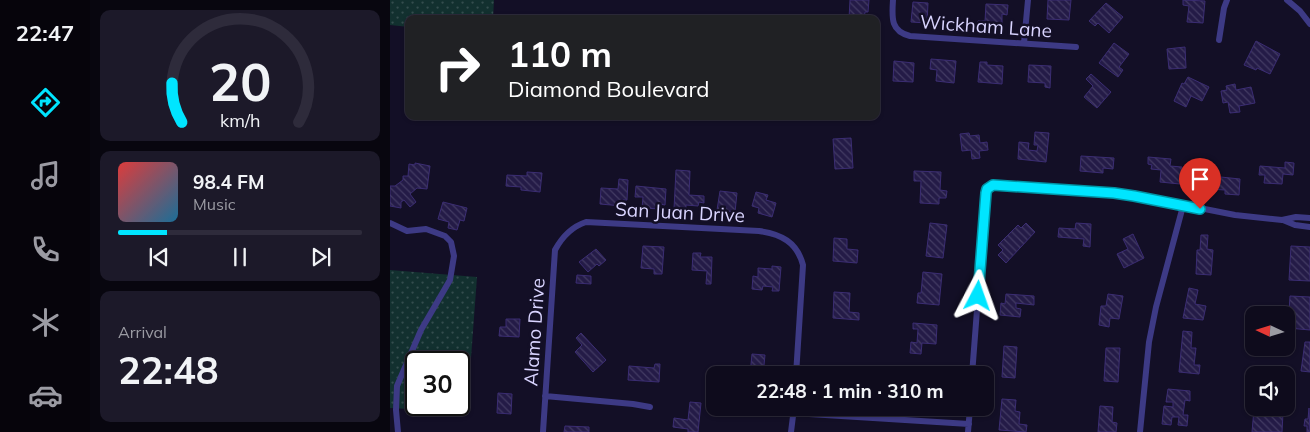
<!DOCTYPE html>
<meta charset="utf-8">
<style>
:root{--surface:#0e0b1c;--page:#1c1929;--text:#f1f3f6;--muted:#9b9ba3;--line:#2e2b3b;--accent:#00e5ff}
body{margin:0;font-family:Mulish,sans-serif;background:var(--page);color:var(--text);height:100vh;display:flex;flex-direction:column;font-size:19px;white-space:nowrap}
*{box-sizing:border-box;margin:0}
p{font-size:16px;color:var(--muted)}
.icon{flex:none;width:28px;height:28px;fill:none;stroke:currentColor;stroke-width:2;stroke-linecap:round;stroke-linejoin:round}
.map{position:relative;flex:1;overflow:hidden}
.side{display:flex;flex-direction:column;gap:10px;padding:10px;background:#08060f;width:300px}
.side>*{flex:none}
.guide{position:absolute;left:15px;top:15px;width:475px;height:105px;border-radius:10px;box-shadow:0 1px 4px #0004,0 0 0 1px var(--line);background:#202124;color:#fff;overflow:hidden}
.needle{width:32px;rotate:274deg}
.controls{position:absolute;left:855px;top:306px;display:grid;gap:10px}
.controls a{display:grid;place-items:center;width:50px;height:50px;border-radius:10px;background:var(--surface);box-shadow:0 1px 4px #0004,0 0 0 1px var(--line);font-size:25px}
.speed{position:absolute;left:15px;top:351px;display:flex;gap:10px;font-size:25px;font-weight:700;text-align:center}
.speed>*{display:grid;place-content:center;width:65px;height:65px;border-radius:50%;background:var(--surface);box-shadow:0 1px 4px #0004,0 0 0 1px var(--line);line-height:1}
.speed .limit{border:2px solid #111;border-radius:8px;background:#fff;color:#111}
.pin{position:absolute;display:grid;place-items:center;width:42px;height:42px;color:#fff;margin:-51px -21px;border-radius:50% 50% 50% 0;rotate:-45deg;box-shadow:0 0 5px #0007}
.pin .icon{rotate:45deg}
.me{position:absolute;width:55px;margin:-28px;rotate:4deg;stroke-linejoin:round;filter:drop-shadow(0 0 4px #0008)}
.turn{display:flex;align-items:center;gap:18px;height:105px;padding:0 20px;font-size:22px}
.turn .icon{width:65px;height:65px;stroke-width:2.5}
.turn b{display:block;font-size:35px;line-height:42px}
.big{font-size:38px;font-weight:700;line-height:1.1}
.side .card{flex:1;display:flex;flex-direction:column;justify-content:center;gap:8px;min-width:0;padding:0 18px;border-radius:10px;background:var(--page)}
.side .dial{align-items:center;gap:0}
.dial svg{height:130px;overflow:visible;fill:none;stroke:var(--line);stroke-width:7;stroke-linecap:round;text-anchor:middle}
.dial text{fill:var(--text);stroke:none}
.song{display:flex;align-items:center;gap:15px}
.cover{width:60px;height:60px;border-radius:8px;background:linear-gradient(135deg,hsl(0 70% 55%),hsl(200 70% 35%))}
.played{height:5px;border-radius:2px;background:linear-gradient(90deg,var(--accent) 20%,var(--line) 20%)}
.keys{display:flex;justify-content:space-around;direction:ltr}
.trip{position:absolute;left:316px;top:366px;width:288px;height:50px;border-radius:10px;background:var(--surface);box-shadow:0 1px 4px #0004,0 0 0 1px var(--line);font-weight:700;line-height:50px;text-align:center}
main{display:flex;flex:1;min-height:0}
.tab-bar{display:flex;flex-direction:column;width:90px;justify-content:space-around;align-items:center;background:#06040b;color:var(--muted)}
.tab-bar .icon{width:35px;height:35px}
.tab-bar .active{color:var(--accent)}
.tab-bar b{font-size:22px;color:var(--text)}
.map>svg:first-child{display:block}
.grass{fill:url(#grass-dots);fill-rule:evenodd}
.building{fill:url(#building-back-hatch);stroke:#3b2d73}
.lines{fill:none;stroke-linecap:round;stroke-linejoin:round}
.minor{stroke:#3d3a85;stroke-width:6}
.route-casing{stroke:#0095a6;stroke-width:12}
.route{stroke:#00e5ff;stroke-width:9}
.labels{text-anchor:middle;stroke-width:5;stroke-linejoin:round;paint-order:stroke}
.street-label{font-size:19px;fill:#d9d4ff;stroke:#130f26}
</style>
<main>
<nav class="tab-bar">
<b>22:47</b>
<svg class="icon active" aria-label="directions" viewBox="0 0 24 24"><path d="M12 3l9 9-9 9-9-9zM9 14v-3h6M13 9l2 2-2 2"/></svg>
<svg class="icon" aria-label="music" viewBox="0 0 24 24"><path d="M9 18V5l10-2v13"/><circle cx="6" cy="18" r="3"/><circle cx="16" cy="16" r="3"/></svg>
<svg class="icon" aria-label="phone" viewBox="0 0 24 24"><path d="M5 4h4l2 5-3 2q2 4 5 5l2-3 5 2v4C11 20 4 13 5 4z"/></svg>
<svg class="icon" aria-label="climate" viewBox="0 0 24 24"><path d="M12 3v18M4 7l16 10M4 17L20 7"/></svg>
<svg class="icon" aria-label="car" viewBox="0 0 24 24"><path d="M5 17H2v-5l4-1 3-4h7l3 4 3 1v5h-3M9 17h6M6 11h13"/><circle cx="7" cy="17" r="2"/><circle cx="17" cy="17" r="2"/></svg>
</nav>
<section class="side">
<div class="card dial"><svg viewBox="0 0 100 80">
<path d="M14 69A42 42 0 1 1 86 69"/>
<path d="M14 69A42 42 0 0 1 8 45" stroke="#00e5ff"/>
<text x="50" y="56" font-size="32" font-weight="700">20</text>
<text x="50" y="72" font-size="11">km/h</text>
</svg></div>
<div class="card">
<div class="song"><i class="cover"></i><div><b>98.4 FM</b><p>Music</p></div></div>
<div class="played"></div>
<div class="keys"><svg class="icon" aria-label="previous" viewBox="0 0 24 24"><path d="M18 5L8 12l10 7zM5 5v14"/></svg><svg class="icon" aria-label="pause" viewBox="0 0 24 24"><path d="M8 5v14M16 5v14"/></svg><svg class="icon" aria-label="next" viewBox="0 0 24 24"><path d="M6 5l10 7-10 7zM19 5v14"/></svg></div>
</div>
<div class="card"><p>Arrival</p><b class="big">22:48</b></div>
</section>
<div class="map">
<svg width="920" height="432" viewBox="0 0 920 432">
<defs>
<pattern id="grass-dots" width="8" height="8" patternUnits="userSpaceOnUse" patternTransform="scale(1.25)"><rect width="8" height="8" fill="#12302f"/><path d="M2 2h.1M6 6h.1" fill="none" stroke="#344d4e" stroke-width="1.8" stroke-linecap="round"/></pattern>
<pattern id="building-back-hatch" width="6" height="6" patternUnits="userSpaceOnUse" patternTransform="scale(1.25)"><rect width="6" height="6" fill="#241b47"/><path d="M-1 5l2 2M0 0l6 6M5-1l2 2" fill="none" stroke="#433b63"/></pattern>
</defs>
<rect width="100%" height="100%" fill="#130f26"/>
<path class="grass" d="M0,0h104l-1,19h-84v8l-19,-2z
M0,270l87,7 -10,135 -77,-4zM26,362h43v43h-43z"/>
<path class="building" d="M460,0h19l-1,12h-3l-1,7h-15z
M658,0h23l-2,20 -22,-1z
M793,0l22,1 -2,22 -16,-1 2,-16 -6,-1z
M523,2l15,1 -1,20 -16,-1z
M716,3l17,14 -14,16 -11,-10 -3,3 -6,-5z
M596,4l22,1 -1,10 -5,-1v12l-25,-2 1,-3h7z
M866,41l24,13 -10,20 -13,-6 -1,2 -12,-5z
M724,43l15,11 -10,13 4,3 -5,7 -19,-14z
M795,47l1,21 -17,1 -2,-20z
M541,59l25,2 -2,22 -18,-2 1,-11 -7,-1z
M504,61l20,2 -1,19 -20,-1z
M590,62h7v3l16,1 -1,18 -24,-2z
M639,65l22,1 -1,22 -5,-1v-4l-17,-1z
M701,74l20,18 -14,16 -13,-11 9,-11 -7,-7z
M798,77l21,10 -7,14 -11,-5 -5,11 -12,-6 8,-18 2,1z
M845,84l1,6 15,-3 4,16 -16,3 1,6 -10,1 -2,-11 -5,1 -2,-12 6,-1 -1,-4z
M645,132l14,1 -3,29 -28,-3 1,-17 10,1 -1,7 9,1 1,-6h-4z
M579,133l1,3 9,-1 1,8 7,-1 1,8 -9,1 1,7 -8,1 -1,-9 -9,1 -2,-17z
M461,138l2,30 -18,1 -2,-30z
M691,156l33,2 -1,11 -10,-1v5l-23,-2z
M758,157l23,2 -1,7 12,1 -2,17 -20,-2 1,-12 -10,-1 1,-4 -4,-1z
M895,162l9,1 -1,12 -10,-1 -1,10 -18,-1 1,-8h-6l1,-9 25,2z
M25,163l15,3 -3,23 -10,-1 -7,6 6,8 -6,5 -6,-7 -3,2v6l-11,-2v-20h5l8,-6v-4h5l1,-12 6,1z
M286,170l14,1 -1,24 15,1v7l-5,-1 -1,4 -12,-1v5l-12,-1z
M524,171l27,1 -1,18 7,1 -1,7h-7v6l-19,-1 1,-22h-7z
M137,172l15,1 -2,19 -19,-2v-3l-15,-1 1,-11 20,1z
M821,176l29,3 -1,16 -14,-1v-4l-16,-1z
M229,179l9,1 -1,20h-4l-1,6 -22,-2 1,-16 17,1z
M246,186l30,3 -1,16 -5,-1v5l-18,-1 1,-11h-8z
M330,191l17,2 -2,19 -18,-2z
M366,192l12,3 -2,5 10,3 -4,14 -14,-4 1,-5 -7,-2z
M53,202l24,6 -3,13 -4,-1 -3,10 -9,-2 1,-6 -11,-3z
M540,223l17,2 -4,33 -17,-2z
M636,223l9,9 -29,31 -8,-8 5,-5 -5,-5 20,-20 3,3z
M686,223l15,1 -1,23 -7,-1 1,-7 -26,-2 1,-9 16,1z
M743,234l11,24 -20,10 -7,-14 11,-5 -5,-10z
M811,235h7l-1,14 6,1 -2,25 -15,-1 1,-24h3z
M444,238l13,1v10l11,1 -1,13 -24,-2z
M253,246l21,1 -2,27h-8v-5l-13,-1z
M901,246l19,1v34l-21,-1z
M206,249l10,11 -7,6 -2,-2 -9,8 -9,-10z
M303,253h8l-1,4h12l-1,27h-5l1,-13 -15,-1z
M382,266l9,1 -2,24h-7l1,-4 -10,-1 -1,4 -10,-1 1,-13 5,1v-9l14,1z
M533,272l19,2 -3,31 -22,-2 1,-10h3z
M187,275l14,1v8l-15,-1z
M799,288l9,2 -3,14 11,2 -3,14 -20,-2z
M444,292l16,1 -1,19 10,1v7l-26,-2z
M616,294l28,2v9l-18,-2v5l5,1 -1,8 -20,-2 1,-12 4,1z
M718,294l15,2 -4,23 -9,-1 -1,9 -10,-2 2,-19h5z
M900,296l20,1v33l-22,-2z
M116,319h14l-1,18 -20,-1 1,-9h6z
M523,323l24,2 -1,19 -14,-1 -1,11 -11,-1 1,-11 6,1 1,-14h-5z
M793,331l9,1 -1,16h5l-2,17h6l-1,9 -20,-2z
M191,333l25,27 -13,12 -18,-20 7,-7 -6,-7z
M915,342h5v30l-9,-1z
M614,346l13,1 -2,31 -13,-1z
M716,348h14l-2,34 -14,-1z
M362,354l13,1 -2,20h-13z
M265,364h5l-1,18 -31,-2 1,-14 25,2z
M438,368l19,1 -1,6h-19z
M778,389l22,2v10l-5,-1 -2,15h5l-1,11 -9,-1 1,-8h-7l-1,8 -9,-1 2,-18 9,1v-5h-7z
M108,393l14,1 -1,20 -14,-1z
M612,399l14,1 -1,11 5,1 -1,12 8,1 -1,7 -27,-2z
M300,402l11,1 -3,29h-10v-3l-15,-2 1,-9 14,2z
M710,406l13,1 -1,15 5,1 -1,9h-18z
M919,408l1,24h-3v-6h-3l1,-7h3z
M864,409l18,1v2l11,1 -1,19h-30z
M175,426l24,1v5h-25z"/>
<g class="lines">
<path class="minor" d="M503,0c-1,17 -3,31 17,36l166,11
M897,0l13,11 10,13
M829,40l5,-32 3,-8
M634,43l4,-43
M893,220l12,5 15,2
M0,223l17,8 19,-2 19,7 6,6 3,14 -4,24 -29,50 -24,56 -1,24 2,22
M582,375l14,-182 3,-6 4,-2 102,6 39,4 101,20 47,5 14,-3 14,1
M155,396l88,8 17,3
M403,413l176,11
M153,432l12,-182c7,-13 16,-23 31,-28l173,9c22,3 38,11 44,34l-7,110
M401,432l3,-24
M578,432l2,-24
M750,432l9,-90 7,-35 27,-101"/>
</g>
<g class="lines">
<defs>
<path id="route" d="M588,296l8,-103 1,-4 6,-4 121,8 20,3 66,13"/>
</defs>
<use href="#route" class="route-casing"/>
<use href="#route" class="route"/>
</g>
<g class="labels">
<g class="street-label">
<text transform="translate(596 26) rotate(4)" y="7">Wickham Lane</text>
<text transform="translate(290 212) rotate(3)" y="7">San Juan Drive</text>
<text transform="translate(144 332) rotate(-86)" y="7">Alamo Drive</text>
</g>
</g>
</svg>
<div class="controls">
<a><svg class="needle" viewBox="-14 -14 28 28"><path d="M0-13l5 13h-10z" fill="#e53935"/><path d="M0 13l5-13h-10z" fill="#9b9ba3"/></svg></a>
<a><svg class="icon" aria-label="sound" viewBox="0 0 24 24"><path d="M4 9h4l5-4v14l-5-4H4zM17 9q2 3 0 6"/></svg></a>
</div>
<div class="speed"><div class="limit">30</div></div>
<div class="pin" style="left:810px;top:209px;background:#d93025"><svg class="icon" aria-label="arrive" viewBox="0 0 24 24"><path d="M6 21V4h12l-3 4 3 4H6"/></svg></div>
<svg class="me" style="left:588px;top:296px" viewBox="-20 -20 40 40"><path d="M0-17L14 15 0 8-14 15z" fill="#00e5ff" stroke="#fff" stroke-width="4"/></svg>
<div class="trip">22:48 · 1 min · 310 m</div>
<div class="guide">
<div class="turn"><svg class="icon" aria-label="right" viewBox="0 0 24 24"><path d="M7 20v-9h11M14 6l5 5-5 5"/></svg><div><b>110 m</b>Diamond Boulevard</div></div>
</div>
</div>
</main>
